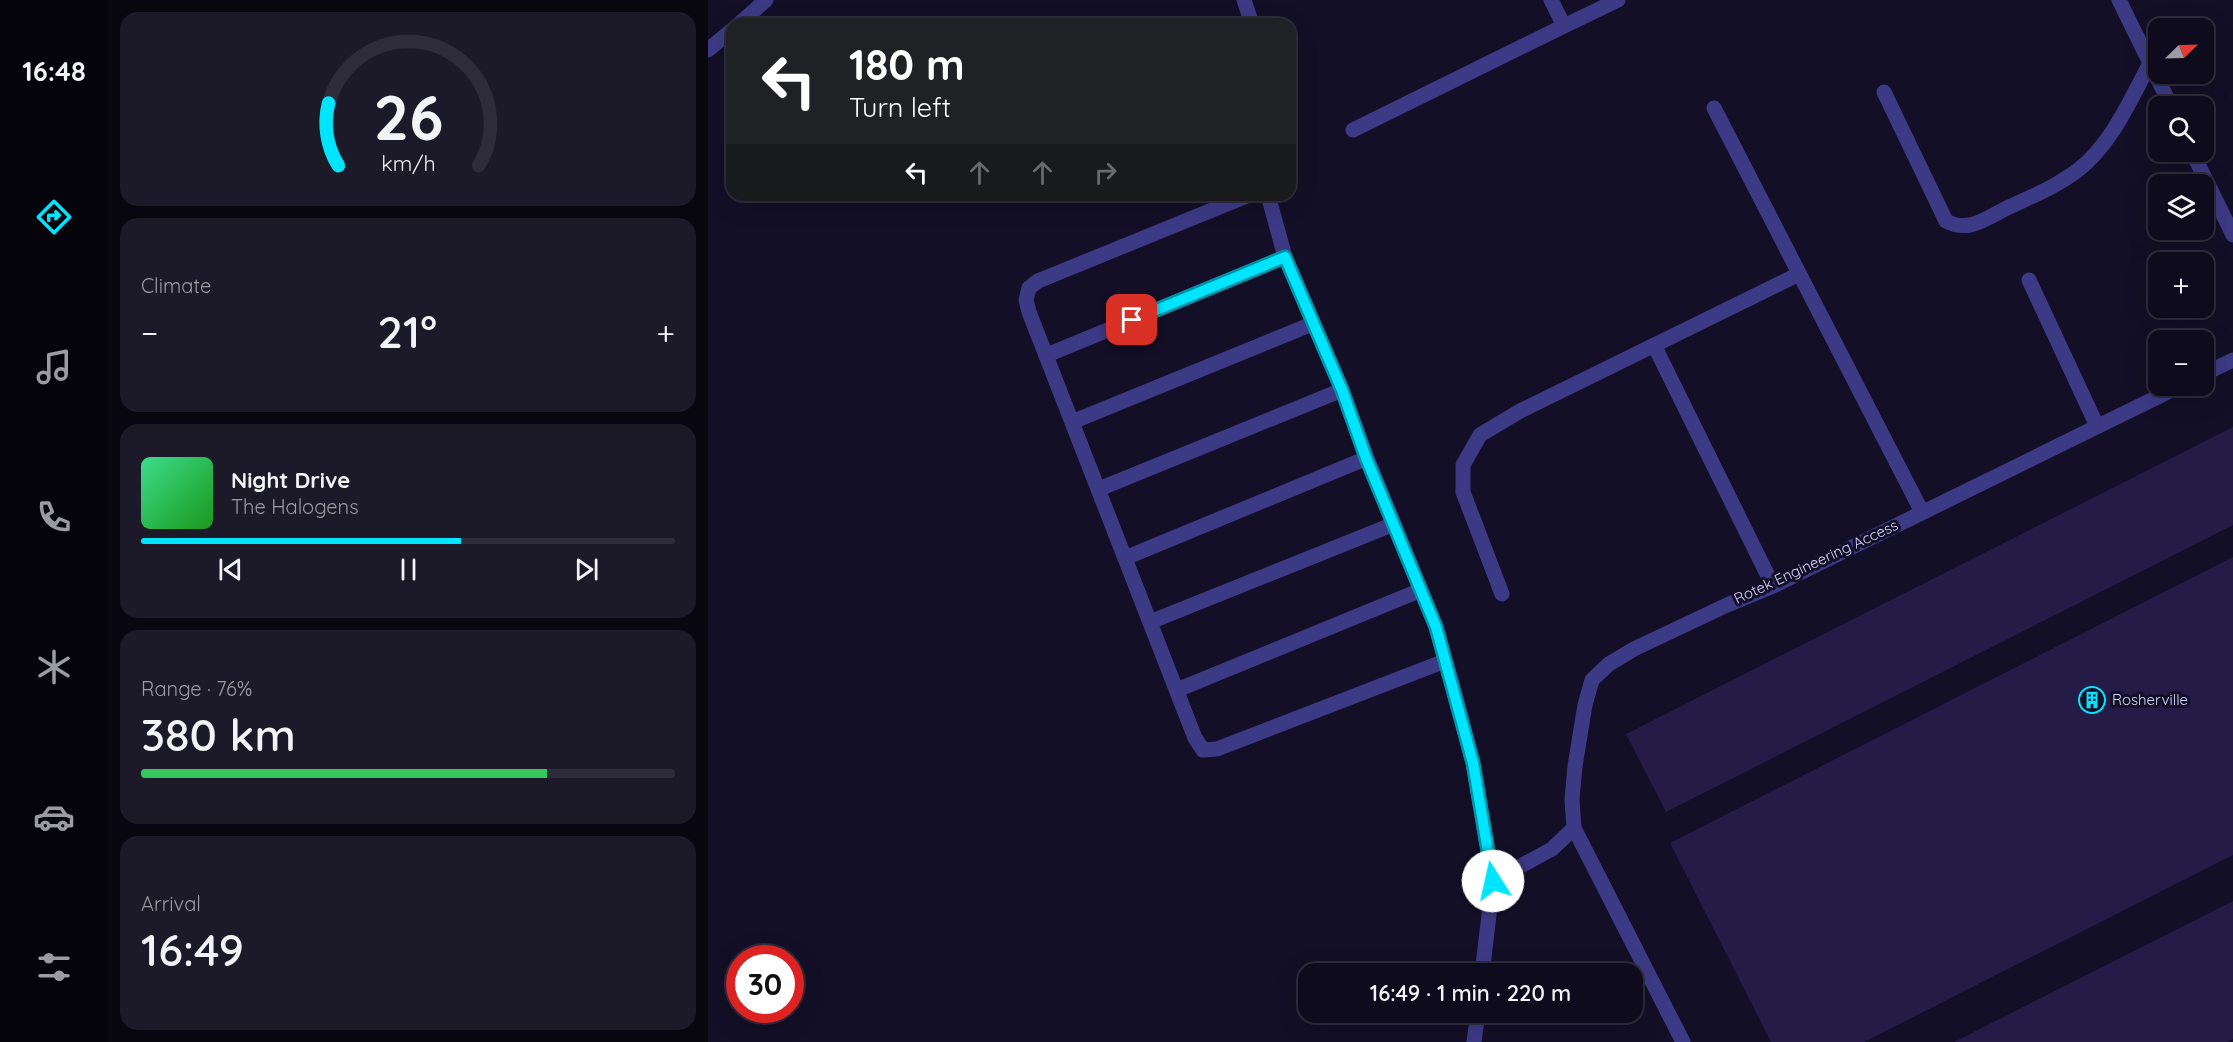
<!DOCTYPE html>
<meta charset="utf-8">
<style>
:root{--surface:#0e0b1c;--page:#1c1929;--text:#f1f3f6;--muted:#9b9ba3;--line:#2e2b3b;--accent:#00e5ff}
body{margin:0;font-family:Quicksand,sans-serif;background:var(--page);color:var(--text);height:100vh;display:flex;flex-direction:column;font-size:22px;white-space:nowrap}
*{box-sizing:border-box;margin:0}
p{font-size:20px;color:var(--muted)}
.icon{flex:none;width:33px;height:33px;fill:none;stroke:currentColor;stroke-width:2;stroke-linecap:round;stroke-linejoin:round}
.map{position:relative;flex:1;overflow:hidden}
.sheet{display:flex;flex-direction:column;gap:12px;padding:12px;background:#08060f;width:600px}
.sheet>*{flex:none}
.banner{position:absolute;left:18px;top:18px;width:570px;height:183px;border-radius:18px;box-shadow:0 6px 24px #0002,0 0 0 2px var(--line);background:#202124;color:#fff;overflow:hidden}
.needle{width:39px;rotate:67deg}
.fabs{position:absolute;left:1440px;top:18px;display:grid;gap:12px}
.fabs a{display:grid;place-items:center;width:66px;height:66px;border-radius:12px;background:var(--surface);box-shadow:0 6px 24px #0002,0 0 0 2px var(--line);font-size:30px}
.speed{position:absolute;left:18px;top:945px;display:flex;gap:12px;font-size:30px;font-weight:700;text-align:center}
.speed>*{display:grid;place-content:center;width:78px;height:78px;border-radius:50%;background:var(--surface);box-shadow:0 6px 24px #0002,0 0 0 2px var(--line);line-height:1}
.speed .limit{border:9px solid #d22;background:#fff;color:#111}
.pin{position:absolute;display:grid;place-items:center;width:51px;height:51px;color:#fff;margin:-26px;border-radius:12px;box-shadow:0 3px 9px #0006}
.me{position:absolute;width:66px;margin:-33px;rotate:350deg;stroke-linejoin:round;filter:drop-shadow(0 0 4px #0008)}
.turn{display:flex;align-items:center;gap:21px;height:126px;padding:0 24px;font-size:27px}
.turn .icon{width:78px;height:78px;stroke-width:2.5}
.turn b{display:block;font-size:42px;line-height:51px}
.lanes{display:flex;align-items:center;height:57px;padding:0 24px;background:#0003;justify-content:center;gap:30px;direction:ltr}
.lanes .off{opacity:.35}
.big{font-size:45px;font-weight:600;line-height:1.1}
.sheet .tile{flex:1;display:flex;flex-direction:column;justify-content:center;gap:9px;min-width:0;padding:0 21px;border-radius:18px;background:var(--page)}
.sheet .dial{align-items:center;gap:0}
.dial svg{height:156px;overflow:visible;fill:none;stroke:var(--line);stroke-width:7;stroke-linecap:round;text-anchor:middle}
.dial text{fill:var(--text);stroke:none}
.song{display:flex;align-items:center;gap:18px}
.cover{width:72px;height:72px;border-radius:9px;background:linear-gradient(135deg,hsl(150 70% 55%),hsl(120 70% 35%))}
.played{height:6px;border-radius:3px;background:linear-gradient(90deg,var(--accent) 60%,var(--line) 60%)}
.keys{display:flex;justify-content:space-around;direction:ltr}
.heat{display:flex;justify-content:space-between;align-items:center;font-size:33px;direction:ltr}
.charge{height:9px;border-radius:4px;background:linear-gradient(90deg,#34c759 76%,var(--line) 0)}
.trip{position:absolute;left:590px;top:963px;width:345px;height:60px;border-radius:18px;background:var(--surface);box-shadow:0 6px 24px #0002,0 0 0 2px var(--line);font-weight:600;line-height:60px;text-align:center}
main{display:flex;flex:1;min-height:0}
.dock{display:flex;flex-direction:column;width:108px;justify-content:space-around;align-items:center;background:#06040b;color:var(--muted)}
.dock .icon{width:42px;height:42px}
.dock .current{color:var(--accent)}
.dock b{font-size:27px;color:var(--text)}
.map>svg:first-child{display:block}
.building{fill:#241b47}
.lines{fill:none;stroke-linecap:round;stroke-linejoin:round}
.minor{stroke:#3d3a85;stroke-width:15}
.route-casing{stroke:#0095a6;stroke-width:15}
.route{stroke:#00e5ff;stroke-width:10}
.labels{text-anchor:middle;stroke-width:6;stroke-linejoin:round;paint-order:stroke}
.street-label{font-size:15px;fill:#d9d4ff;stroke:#130f26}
.poi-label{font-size:15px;fill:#d9d4ff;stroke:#130f26;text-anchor:start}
</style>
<main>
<nav class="dock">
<b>16:48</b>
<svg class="icon current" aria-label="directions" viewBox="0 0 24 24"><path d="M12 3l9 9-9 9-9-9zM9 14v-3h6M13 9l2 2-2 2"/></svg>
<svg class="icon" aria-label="music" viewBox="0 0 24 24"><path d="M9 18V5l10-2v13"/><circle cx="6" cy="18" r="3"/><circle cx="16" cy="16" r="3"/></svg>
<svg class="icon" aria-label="phone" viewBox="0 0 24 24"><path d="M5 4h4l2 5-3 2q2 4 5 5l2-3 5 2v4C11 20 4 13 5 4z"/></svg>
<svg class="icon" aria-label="climate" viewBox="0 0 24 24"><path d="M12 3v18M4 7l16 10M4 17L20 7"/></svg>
<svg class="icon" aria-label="car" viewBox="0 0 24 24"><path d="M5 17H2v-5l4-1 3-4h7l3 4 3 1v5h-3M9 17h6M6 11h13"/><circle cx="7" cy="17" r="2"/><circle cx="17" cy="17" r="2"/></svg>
<svg class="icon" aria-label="filters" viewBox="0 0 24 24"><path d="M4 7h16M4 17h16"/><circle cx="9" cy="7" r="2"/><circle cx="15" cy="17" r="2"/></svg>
</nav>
<section class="sheet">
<div class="tile dial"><svg viewBox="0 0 100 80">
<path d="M14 69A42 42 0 1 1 86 69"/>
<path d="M14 69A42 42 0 0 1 9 37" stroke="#00e5ff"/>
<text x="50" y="56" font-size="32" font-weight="700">26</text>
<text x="50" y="72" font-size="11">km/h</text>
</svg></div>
<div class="tile"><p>Climate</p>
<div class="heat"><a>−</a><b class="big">21°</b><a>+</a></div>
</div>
<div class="tile">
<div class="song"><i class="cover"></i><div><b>Night Drive</b><p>The Halogens</p></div></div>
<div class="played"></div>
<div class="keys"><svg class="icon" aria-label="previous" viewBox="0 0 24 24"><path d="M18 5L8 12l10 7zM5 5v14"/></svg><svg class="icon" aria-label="pause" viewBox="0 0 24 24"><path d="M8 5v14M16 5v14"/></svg><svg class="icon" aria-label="next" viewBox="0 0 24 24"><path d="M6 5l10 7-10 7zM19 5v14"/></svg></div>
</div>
<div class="tile"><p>Range · 76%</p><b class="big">380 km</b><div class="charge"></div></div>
<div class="tile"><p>Arrival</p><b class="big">16:49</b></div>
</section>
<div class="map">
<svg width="1525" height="1042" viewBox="0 0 1525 1042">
<rect width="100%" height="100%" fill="#130f26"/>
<path class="building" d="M1525,427v98l-567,287 -40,-78z
M1525,557v298l-369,187h-93l-101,-199z
M1525,901v138l-6,3h-273z"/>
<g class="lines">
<path class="minor" d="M536,0l8,24
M843,0l13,26 54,-26
M1411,0l52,106
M31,24l27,-24
M0,50l24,-20
M1176,92l62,129c22,12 39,-2 59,-12 25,-12 51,-22 73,-39 33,-25 53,-71 72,-107
M1006,108l208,404
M645,130l211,-104
M1484,152l41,83
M541,195l-211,86 -9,7 -3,12 3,12 166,426 8,12 14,-1 228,-88
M560,195l17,62 57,133 25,68 69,169 19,68 18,68 20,118 -11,93
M1321,280l68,146
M946,345l119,241
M339,355l238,-98
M1496,374l29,-14
M364,422l240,-98
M391,489l243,-99
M417,558l242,-100
M794,594l-39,-102v-27l17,-30 40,-24 279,-137
M442,622l244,-98
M469,690l244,-100
M866,828l109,214
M785,881l59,-32 22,-21 -2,-28 3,-34 10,-61 7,-25 17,-16 25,-15 93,-44 46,-19 407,-200
M766,1042l4,-30"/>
</g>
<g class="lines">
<defs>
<path id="route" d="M424,320l153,-63 57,133 24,68 70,169 37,136 20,118"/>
</defs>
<use href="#route" class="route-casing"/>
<use href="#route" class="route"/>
</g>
<defs>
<symbol id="building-ring" viewBox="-11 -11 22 22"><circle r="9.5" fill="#130f26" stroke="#00e5ff" stroke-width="1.5"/><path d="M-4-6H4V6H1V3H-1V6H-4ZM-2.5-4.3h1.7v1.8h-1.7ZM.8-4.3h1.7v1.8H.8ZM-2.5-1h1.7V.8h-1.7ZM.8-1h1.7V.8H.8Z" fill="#00e5ff"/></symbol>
</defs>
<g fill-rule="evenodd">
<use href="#building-ring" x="1369" y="685" width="30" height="30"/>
</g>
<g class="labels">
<g class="street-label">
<text transform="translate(1108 562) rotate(-25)" y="5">Rotek Engineering Access</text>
</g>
<g class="poi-label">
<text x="1404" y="705">Rosherville</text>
</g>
</g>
</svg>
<div class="fabs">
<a><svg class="needle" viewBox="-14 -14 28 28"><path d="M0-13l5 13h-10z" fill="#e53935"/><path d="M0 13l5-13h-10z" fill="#9b9ba3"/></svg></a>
<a><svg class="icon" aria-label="search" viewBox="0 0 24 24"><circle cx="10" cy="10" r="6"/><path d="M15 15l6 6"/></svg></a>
<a><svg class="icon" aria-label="layers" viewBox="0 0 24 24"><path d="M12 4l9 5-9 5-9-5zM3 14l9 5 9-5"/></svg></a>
<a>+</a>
<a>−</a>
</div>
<div class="speed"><div class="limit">30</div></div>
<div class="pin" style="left:424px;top:320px;background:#d93025"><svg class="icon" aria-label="arrive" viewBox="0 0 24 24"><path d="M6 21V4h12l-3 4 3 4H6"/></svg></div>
<svg class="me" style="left:785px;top:881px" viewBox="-20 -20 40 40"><circle r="19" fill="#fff"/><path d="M0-13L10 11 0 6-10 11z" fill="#00e5ff"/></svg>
<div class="trip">16:49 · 1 min · 220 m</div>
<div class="banner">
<div class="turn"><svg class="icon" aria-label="left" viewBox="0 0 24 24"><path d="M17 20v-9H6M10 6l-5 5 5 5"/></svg><div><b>180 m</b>Turn left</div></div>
<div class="lanes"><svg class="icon" aria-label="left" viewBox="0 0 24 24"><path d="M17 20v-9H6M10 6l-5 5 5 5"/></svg><svg class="icon off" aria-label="ahead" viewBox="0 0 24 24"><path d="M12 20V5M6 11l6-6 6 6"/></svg><svg class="icon off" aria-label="ahead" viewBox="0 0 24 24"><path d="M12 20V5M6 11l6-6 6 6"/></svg><svg class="icon off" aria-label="right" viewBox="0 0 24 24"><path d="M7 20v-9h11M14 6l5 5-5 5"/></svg></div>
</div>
</div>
</main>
